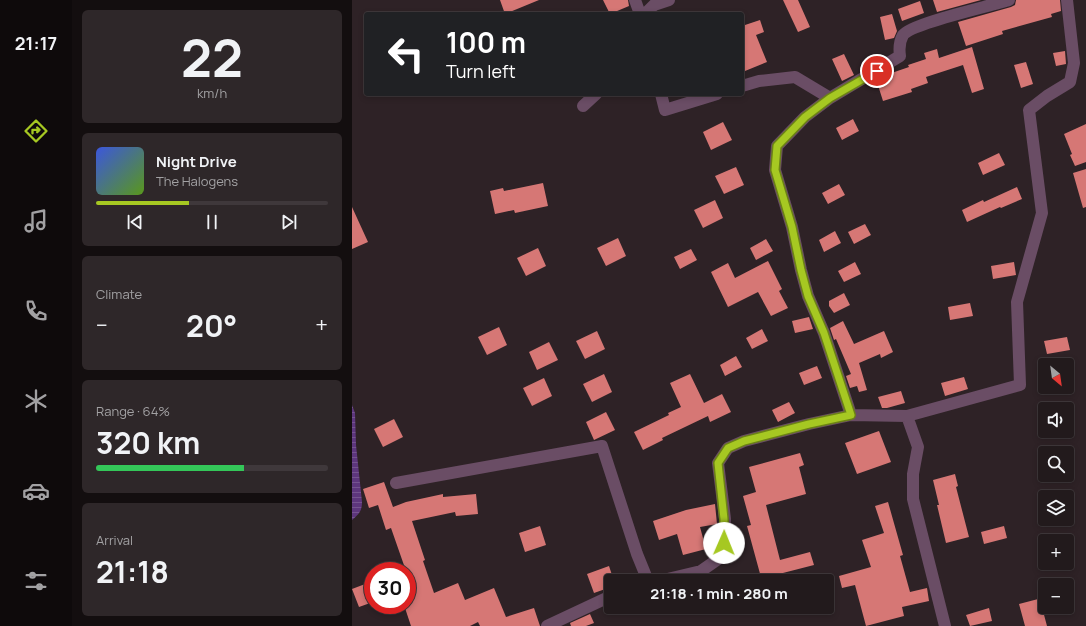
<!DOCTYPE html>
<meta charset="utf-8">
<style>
:root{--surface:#221a1c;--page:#2e2729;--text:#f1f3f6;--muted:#a2a1a3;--line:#3f383b;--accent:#a6c822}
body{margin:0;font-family:Manrope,sans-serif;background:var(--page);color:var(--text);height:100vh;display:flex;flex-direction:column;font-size:15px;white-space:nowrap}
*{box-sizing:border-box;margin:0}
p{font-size:13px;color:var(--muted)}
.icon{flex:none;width:22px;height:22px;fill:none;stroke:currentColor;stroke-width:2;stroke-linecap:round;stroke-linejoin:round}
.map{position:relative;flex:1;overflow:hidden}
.drawer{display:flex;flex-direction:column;gap:10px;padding:10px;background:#130e0f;width:280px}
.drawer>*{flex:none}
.top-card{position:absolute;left:12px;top:12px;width:380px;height:84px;border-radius:4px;box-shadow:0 2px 6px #0003,0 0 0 1px var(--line);background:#202124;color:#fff;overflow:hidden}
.needle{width:26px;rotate:151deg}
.fabs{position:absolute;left:686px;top:358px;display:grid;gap:8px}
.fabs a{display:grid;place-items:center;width:36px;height:36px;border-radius:4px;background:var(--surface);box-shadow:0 2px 6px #0003,0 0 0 1px var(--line);font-size:20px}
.speed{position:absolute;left:12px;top:562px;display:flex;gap:8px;font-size:20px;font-weight:700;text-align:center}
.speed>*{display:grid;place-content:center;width:52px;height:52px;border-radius:50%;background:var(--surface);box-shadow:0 2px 6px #0003,0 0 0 1px var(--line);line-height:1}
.speed .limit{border:6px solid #d22;background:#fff;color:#111}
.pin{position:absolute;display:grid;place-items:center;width:34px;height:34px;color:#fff;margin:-17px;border:2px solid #fff;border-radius:50%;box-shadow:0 1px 4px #0007}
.me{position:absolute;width:44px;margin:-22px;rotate:1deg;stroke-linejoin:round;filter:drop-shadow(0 0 3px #0008)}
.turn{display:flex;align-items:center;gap:14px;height:84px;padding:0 16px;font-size:18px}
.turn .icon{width:52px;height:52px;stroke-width:2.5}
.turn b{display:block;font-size:28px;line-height:34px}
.big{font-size:30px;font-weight:700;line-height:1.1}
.drawer .widget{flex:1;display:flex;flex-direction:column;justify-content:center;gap:6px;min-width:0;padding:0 14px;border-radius:6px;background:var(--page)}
.drawer .dial{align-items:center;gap:0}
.dial b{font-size:52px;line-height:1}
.song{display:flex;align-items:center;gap:12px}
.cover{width:48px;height:48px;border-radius:6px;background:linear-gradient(135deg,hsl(230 70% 55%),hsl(90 70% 35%))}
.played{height:4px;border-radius:2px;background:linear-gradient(90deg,var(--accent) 40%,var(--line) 40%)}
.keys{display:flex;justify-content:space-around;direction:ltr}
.heat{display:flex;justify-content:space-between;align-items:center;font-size:22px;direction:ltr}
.charge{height:6px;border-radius:3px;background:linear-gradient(90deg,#34c759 64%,var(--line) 0)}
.trip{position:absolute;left:252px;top:574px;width:230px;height:40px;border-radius:4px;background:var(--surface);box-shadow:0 2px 6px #0003,0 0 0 1px var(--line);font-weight:700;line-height:40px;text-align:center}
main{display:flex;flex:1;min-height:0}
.dock{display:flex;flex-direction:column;width:72px;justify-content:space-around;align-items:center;background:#0e0a0b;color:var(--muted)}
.dock .icon{width:28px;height:28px}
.dock .on{color:var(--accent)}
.dock b{font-size:18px;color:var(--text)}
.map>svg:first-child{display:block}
.water{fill:url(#water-rules)}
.building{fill:#d67775}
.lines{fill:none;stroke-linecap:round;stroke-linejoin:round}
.street{stroke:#6a4d65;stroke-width:12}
.route-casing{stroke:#6c8216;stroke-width:10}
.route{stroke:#a6c822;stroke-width:7}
</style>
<main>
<nav class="dock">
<b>21:17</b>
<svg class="icon on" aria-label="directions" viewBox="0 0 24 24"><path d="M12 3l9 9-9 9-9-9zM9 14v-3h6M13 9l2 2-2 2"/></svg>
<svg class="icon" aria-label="music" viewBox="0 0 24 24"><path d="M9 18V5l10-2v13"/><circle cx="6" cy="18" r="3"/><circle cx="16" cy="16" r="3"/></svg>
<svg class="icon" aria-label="phone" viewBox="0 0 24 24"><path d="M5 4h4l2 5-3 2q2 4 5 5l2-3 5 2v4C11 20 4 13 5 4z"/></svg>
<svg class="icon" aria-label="climate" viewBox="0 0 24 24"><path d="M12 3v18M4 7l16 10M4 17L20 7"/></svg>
<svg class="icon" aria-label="car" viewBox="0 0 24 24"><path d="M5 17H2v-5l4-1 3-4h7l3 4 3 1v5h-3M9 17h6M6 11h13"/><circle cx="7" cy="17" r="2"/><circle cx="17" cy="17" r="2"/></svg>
<svg class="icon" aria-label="filters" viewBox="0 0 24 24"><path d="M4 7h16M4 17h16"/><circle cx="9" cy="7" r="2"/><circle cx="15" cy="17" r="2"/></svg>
</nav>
<section class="drawer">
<div class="widget dial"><b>22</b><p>km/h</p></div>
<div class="widget">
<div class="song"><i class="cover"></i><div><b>Night Drive</b><p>The Halogens</p></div></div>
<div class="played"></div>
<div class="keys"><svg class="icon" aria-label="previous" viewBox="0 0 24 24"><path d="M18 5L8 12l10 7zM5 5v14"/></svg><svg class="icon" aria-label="pause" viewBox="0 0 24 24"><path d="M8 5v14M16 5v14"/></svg><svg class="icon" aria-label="next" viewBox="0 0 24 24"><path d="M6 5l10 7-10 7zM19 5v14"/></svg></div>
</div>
<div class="widget"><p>Climate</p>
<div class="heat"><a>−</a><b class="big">20°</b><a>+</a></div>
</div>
<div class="widget"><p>Range · 64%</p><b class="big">320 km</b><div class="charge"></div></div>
<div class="widget"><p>Arrival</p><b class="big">21:18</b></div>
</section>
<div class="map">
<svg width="734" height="626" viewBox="0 0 734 626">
<defs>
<pattern id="water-rules" width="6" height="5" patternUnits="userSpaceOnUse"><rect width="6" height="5" fill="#5d367d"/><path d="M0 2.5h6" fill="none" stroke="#755390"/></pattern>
</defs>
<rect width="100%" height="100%" fill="#2e2226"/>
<path class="water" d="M0,405l3,8 1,32 6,57c0,9 -3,12 -10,18z"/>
<path class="building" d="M148,0h39l-34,14z
M251,0h25l1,6 -19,8z
M431,0h15l12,27 -12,5z
M581,0h48l-44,12z
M664,0h44l1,11 -10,3 1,3 -50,14 1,3 -37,12 -8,-24 53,-15 4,-2z
M568,1l4,12 -22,8 -4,-12z
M540,14l5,17 -3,7 -9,2 -5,-23z
M408,20l4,12 -8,3 11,27 -22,9 -3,-7v-38z
M620,47l12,42 -12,4 -9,-28 -37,12 2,6 -17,6 1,3 -29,9 -7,-22 4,-2 29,-10 -1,-2 18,-6 -2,-6 13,-4 2,9z
M713,51l1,13 -10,2 -3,-13z
M492,54l10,21 -12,6 -10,-22z
M674,62l7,22 -12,4 -7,-23z
M501,119l6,12 -17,9 -6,-12z
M371,122l9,18 -21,10 -8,-18z
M734,124v38l-11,4 -5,-11 2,-1 -8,-20z
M647,153l6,12 -22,10 -5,-12z
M384,167l8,18 -20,9 -9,-18z
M734,169v38l-3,1 -10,-35z
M191,183l5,23 -33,7 -1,-3 -19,4 -5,-23 13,-3 1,3z
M487,184l6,11 -17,9 -6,-11z
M665,187l5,12 -21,9 -1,-1 -33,15 -5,-12 21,-10 1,2z
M363,200l8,18 -20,10 -9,-18z
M0,207l16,35 -16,7z
M513,224l6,11 -17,9 -6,-12z
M483,231l6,12 -17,9 -5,-12z
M266,238l8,18 -20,10 -9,-18z
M414,239l7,12 -17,9 -6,-12z
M186,248l8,18 -20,10 -9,-18z
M339,249l6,11 -17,9 -6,-12z
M416,261l14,28 -3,2 9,17 -17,8 -13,-24 -30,15 -17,-35 17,-9 7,15z
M503,262l6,12 -17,8 -6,-11z
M662,262l2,13 -23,4 -2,-13z
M492,293l6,12 -16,8 -5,-7v-5z
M618,303l3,13 -23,4 -2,-13z
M457,317l4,12 -18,4 -3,-12z
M491,321l11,23 30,-13 9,21 -12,6 -1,-4 -21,9 8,27 -8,2 -2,-6 -7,2 -4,-12 5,-2 -15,-35 -2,1 -4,-12z
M147,327l8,18 -20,10 -9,-18z
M410,329l6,12 -16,8 -6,-11z
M245,331l8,18 -20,10 -9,-18z
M715,337l3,13 -23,4 -3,-13z
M197,342l9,18 -21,10 -8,-18z
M384,356l6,11 -17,9 -5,-11z
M465,366l5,12 -18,7 -5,-12z
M252,374l8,18 -20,10 -9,-18z
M338,374l14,29 18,-9 9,18 -21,10 -2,-6 -46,22 1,2 -20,10 -9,-18 35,-17 -1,-2 13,-6 -11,-24z
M612,377l4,12 -23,7 -4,-13z
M192,378l8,18 -20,10 -9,-18z
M549,391l4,12 -18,5h-5l-4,-11z
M437,402l6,11 -17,9 -6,-12z
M254,412l9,18 -21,10 -8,-18z
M42,419l9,18 -20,10 -9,-18z
M527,431l12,31 -34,12 -12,-31z
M448,453l4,12 -5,2 7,27 -40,11 14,55 30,-8 4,13 -35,9 2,7h-19l-15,-55 4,-1 -8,-29 13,-4 -7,-25z
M603,474l3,12 -2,1 13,50 -23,6 -9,-38h2l-6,-25z
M32,482l9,25 13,-5 37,-8v3l33,-3 2,20 -22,2 -1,-4 -43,9 13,39 -2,1 11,32 24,-10 7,17 29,-12 12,29 28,-9 6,18h-60l-2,-4 -8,4h-59l-7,-21h3v-8l4,-1 -4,-12v-13h-1l-15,-43 -5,2 -8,-25 -9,3 -6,-19z
M536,502l15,53 -3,1 10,36 17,-4 2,13 -27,6 2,9 -38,10 -11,-41 -13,3 -3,-12 32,-9 -9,-27 22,-7 -9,-27z
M363,504l2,20 -17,3 6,22 -23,6 -6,-21 -18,6 -6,-19 33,-11z
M188,526l6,19 -21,7 -6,-19z
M652,526l3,12 -23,6 -3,-12z
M257,566l5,15h-3v6l-17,6 -7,-19z
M21,581v21l-14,5 -7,-18z
M690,598l4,12 -3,1 4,15h-22l-6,-22z
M637,608l3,13 -22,5 -4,-11z
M238,614l4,9 -8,3h-15l-1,-3z"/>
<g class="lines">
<path class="street" d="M283,0l5,14
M293,14l9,-9 15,-5
M390,86l17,-5 36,-4 35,21
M309,94l4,16 52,-16
M231,106l13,-12
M499,415l-27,-82 -16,-37 -7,-26 -9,-43 -17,-57 2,-24 28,-29 25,-19 70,-42c-1,-7 -1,-14 3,-21 9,-12 88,-29 106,-35
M555,416l11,31 -5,27v25l32,127
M44,483l206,-37 35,108 11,27
M307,581l42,-10 23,-16 1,-36 -7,-56 10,-15 16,-7 65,-17 42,-9 56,1 113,-31 -3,-83 25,-89 -13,-103 18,-14 23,-14 4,-19 -7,-63
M195,626l64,-30"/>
</g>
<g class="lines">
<defs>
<path id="route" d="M372,543v-24l-6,-56 10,-15 16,-7 65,-17 42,-9 -27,-82 -16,-37 -7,-26 -9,-43 -17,-57 2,-24 28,-29 25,-19 47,-27"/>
</defs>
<use href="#route" class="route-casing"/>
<use href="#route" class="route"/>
</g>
</svg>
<div class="fabs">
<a><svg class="needle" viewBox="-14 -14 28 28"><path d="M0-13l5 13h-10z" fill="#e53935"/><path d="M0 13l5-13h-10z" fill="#a2a1a3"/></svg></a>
<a><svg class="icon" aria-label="sound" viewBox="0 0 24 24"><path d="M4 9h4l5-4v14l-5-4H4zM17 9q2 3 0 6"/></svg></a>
<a><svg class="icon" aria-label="search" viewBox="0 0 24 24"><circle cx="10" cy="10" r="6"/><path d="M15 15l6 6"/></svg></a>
<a><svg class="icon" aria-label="layers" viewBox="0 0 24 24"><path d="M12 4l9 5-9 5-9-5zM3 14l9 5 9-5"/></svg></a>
<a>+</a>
<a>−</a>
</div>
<div class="speed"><div class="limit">30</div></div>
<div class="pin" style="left:525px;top:71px;background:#d93025"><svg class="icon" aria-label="arrive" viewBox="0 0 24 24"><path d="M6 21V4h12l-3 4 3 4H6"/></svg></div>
<svg class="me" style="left:372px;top:543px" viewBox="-20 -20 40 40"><circle r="19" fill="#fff"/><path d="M0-13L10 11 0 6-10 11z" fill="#a6c822"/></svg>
<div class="trip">21:18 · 1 min · 280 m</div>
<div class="top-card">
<div class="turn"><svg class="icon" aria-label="left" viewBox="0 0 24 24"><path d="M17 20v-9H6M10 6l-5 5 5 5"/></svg><div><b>100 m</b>Turn left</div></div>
</div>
</div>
</main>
